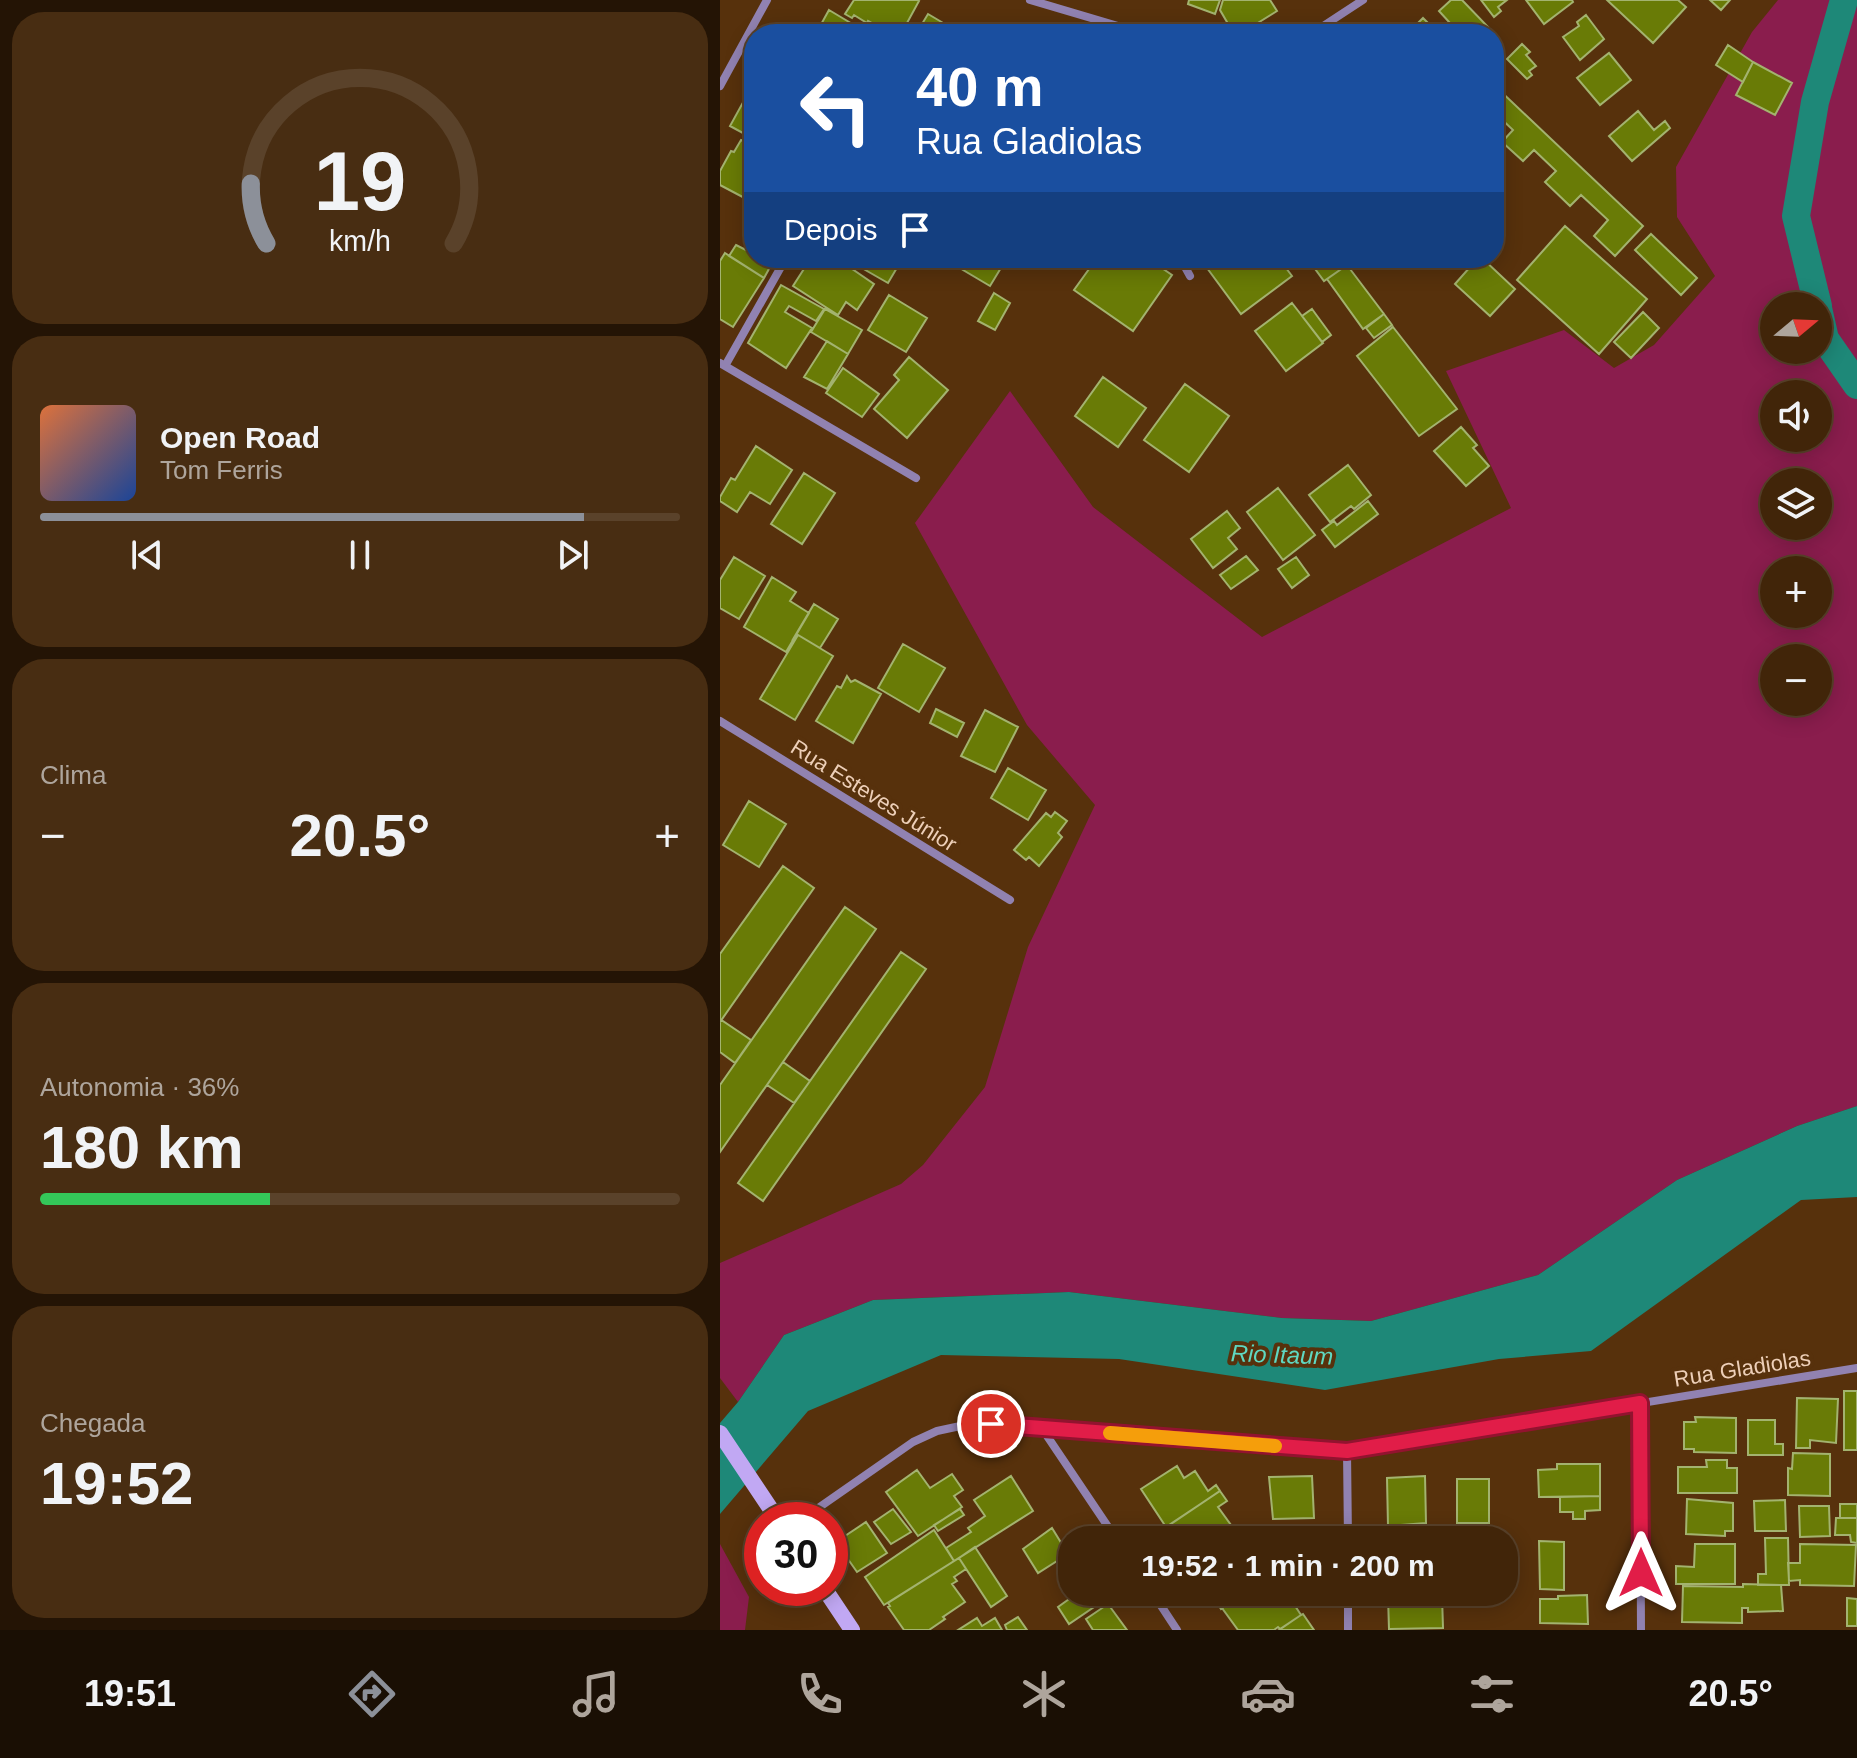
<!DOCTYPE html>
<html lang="pt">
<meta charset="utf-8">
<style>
:root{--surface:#412509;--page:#482d12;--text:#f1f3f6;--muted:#aea59c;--line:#5a422a;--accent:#8c9099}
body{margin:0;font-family:Arial,sans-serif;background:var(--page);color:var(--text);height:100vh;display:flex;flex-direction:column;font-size:30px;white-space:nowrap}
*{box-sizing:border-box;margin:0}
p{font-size:26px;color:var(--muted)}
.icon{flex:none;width:44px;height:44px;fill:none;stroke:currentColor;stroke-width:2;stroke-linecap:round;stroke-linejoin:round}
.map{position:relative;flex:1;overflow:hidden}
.panel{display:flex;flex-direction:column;gap:12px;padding:12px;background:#241405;width:720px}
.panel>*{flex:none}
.guide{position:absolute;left:24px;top:24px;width:760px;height:244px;border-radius:32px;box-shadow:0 4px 20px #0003,0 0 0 2px var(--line);background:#1a4fa0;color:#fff;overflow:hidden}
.needle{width:52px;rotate:71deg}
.controls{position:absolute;left:1040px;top:292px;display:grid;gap:16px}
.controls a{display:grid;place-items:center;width:72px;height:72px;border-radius:50%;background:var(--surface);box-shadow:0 4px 20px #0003,0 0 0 2px var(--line);font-size:40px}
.speed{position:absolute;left:24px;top:1502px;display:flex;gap:16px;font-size:40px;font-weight:700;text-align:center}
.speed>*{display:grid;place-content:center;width:104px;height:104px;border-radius:50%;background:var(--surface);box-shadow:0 4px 20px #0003,0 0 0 2px var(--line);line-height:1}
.speed .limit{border:12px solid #d22;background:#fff;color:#111}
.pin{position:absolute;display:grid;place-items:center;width:68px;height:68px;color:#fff;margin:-34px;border:4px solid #fff;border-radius:50%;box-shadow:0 2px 8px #0007}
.me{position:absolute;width:88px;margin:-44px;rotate:0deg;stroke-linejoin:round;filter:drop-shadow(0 0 6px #0008)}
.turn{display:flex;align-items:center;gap:28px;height:168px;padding:0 40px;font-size:36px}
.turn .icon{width:104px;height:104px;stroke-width:2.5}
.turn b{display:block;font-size:56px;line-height:68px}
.then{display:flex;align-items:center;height:76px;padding:0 40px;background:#0003;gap:16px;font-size:30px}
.big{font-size:60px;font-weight:700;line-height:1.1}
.panel .card{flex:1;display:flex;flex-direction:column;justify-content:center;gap:12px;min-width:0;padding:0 28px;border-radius:32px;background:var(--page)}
.panel .dial{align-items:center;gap:0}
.dial svg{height:208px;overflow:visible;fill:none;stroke:var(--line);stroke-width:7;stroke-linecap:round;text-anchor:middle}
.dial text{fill:var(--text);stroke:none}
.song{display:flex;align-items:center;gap:24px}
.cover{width:96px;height:96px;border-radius:12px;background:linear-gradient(135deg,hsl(20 70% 55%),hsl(220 70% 35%))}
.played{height:8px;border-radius:4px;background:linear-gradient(90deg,var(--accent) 85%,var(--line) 85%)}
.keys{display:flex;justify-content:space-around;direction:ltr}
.heat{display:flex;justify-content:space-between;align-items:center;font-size:44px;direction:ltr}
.charge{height:12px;border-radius:6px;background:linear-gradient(90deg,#34c759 36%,var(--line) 0)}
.trip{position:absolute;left:338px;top:1526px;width:460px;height:80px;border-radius:32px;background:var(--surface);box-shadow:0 4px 20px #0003,0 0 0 2px var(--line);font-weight:700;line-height:80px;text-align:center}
.tab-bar{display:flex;height:128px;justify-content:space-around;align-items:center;background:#1a0f04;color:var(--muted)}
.tab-bar .icon{width:56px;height:56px}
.tab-bar .active{color:var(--accent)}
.tab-bar b{font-size:36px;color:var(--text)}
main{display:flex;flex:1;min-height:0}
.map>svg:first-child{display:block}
.green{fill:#8a1d4d;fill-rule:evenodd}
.water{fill:#1e8878}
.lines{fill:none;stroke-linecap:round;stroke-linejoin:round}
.canal{stroke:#1e8878;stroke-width:28}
.building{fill:#697b06;stroke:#a3b36f;stroke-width:2}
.minor{stroke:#9182b1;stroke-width:8}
.secondary{stroke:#c1a8f3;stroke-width:16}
.route-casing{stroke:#92132f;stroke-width:20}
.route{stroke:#e11d48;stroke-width:14}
.slow{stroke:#f59e0b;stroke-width:14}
.labels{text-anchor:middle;stroke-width:8;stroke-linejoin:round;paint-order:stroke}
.street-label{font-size:22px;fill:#edcfb8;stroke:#57310c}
.water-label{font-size:24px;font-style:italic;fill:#5fd8c1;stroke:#57310c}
</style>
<main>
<section class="panel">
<div class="card dial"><svg viewBox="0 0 100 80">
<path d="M14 69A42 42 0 1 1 86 69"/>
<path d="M14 69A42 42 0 0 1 8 46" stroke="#8c9099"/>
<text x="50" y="56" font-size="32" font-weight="700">19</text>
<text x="50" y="72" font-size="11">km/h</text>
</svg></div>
<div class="card">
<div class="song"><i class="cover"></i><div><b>Open Road</b><p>Tom Ferris</p></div></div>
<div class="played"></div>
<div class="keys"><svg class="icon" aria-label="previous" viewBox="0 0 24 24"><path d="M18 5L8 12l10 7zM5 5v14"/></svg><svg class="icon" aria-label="pause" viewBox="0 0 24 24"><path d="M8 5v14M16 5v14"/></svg><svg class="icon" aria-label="next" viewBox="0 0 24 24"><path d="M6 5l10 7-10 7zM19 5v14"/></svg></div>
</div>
<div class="card"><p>Clima</p>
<div class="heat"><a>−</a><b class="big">20.5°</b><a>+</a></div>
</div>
<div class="card"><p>Autonomia · 36%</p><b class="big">180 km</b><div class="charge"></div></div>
<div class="card"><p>Chegada</p><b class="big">19:52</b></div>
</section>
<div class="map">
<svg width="1137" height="1630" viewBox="0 0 1137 1630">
<rect width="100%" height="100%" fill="#57310c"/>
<path class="green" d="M1058,0h79v1106l-60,20 -120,54 -139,95 -167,46 -89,-3 -213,-26 -196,8 -89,35 -46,67 -18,-24v-115l181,-79 22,-19 62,-78 43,-140 67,-142 -68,-80 -112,-202 95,-132 83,116 169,130 249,-129 -65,-137 118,-41 50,38 40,-23 61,-69 -38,-59 -1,-50 76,-135zM1054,306h44v44h-44zM1054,394h44v44h-44zM1054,482h44v44h-44zM1054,570h44v44h-44zM1054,658h44v44h-44z
M0,1544l29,53 -4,33h-25z"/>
<path class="water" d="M1137,1106v91l-56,3 -210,151 -92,8 -174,31 -206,-31 -178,-4 -133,56 -88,103v-91l18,-21 46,-67 89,-35 196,-8 213,26 89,3 167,-46 139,-95 120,-54z"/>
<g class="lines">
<path class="canal" d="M1098,306l-22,-90 19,-114 29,-102
M1098,308l7,31 32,46"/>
</g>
<path class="building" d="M197,0l2,1 -18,33h-16l1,-3 -18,-10 -1,2 -13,-8 -2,3 -7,-4 9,-14z
M469,0h31l-5,14 -27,-10z
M503,0h47l7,11 -37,23h-6l-14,-24z
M731,0h11l26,27 -7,7h-21l-21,-23z
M761,0h26l-9,7 3,4 -7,6z
M806,0h46l1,2 -29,22z
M887,0h71l8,7 -33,36z
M990,0h20l-9,10z
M109,10l40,24h-38l-12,-6z
M208,14l22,13 -4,7h-30z
M866,15l18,24 -24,21 -17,-23 16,-11 -2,-4z
M703,18l16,16h-32z
M802,44l8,8 -4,3 10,11 -7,5 3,4 -5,4 -20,-20z
M1008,45l25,17 -10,20 -27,-17z
M889,53l22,27 -31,25 -23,-27z
M1033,62l39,21 -17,32 -39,-20z
M774,85l149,141 -28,30 -21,-20 14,-16 -27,-25 -11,11 -25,-24 11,-11 -22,-21 -11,11 -21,-19 11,-12 -19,-18z
M32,86l2,1v52l-24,-13z
M918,111l16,19 11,-9 5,7 -38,33 -23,-25z
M21,140l13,7v56l-34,-18v-14l11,-20 3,1z
M845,226l82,73 -48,55 -82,-74z
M931,234l46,44 -16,17 -46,-45z
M16,245l18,9v4h21l-11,20 -35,-22z
M5,253l39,25 -31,49 -13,-8v-58z
M91,258h19l4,3 2,-3 38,26 -17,26 -11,-8 -8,13 -45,-29z
M118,258h49l11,8 -10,17 -35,-20 -2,2z
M229,258h58l-17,28 -42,-25z
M377,258h50l25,17 -39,56 -59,-41z
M500,258h55l3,4 2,-2 12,16 -51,38 -34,-46z
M587,258h35l5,7 -23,16z
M758,258h4l33,31 -25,27 -35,-32z
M627,265l37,49 -21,15 -36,-50z
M61,285l43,24 -8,12 -27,-15 -4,6 27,16 -26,40 -38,-25z
M274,293l16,10 -15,27 -17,-9z
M169,295l38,23 -21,34 -38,-22z
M572,303l31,40 -37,28 -31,-40z
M105,309l37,21 -14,24 -37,-22z
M592,309l19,26 -9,7 -20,-26z
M923,312l16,16 -28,30 -17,-16z
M664,314l8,11 -18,13 -8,-10z
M673,327l64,82 -38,27 -62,-80z
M107,341l21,13 -21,35 -23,-12z
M189,357l39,33 -41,48 -33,-29 25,-29 -5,-5z
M123,368l36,26 -17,23 -36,-24z
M383,377l43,31 -28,39 -43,-31z
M465,384l44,32 -40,56 -45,-32z
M741,427l16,18 -4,3 16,18 -23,20 -32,-35z
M36,446l36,24 -22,34 -20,-12 -13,20 -17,-11v-4l11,-19 4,2z
M628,465l23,30 -17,14 -3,-3 -21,16 -21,-27z
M84,473l31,20 -33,51 -31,-20z
M558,488l37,47 -32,25 -36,-48z
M648,501l10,13 -43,33 -13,-17 12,-9 3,4z
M507,511l13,17 -12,10 9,11 -24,19 -22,-29z
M526,556l12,14 -27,19 -11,-14z
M14,557l31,19 -26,43 -19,-11v-28z
M576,557l13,18 -17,13 -14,-19z
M52,577l24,15 -6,9 19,12 -23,39 -42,-25z
M94,604l24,15 -18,29 -22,-13 -6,6z
M78,635l35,21 -38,64 -35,-21z
M183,644l42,24 -26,44 -41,-24z
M127,676l4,6 4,-2 26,14 -28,49 -37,-22 21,-35 4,2z
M216,709l28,14 -7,14 -27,-14z
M265,710l33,17 -23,45 -34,-16z
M288,768l38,22 -18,30 -37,-22z
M29,801l37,23 -27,43 -36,-22z
M335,812l12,9 -9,12 4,4 -23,29 -10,-9 -3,3 -12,-10 32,-37 5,4z
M63,866l31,22 -94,134v-68z
M125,907l31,22 -156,223v-67z
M181,952l25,17 -163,232 -25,-18z
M0,1019l31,21 -16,23 -15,-11z
M63,1062l27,19 -16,22 -27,-18z
M1124,1391h13v59h-13z
M1077,1398l41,1 -2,44 -26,-3v8h-14z
M975,1417l41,1v35l-42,-1v-3h-10v-27h12z
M1028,1420h27v24h8v11h-35z
M1073,1453l37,1v42l-42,-1v-27l4,1z
M986,1460h21v8h10v25h-59v-26h29z
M837,1464h43v32l-61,1 -1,-27 19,-1z
M457,1466l7,12 11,-7 13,20 8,-6 4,6 -54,36 -25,-38z
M197,1470l13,18 22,-14 11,16 -9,6 8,11 -44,29 -32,-44z
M291,1476l22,35 -79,50 -8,-13 25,-16 -3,-4 17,-12 -11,-16z
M592,1476l2,42 -41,1 -4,-42z
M705,1476l1,47 -38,3 -1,-48z
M737,1479h32v44h-32z
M500,1491l7,10 -9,6 21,29 -6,4h-73l-4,-6z
M880,1496v14l-15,1v8h-12v-7h-13v-15z
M967,1499l46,4v28h-8v5l-39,-2z
M1065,1500l1,31h-31l-1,-30z
M1120,1504h17v14h-17z
M1079,1506h30l1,30 -30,1z
M173,1509l18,23 -20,12 -17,-22z
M240,1509l4,6 -26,16 -4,-6z
M1116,1518h21v25l-6,-1 -1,-7h-15z
M146,1522l21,31 -30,19 -21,-30z
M742,1526h22v4h6v10h-28z
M332,1528l16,26 -30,19 -15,-24z
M667,1528h16l-1,12h-16z
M214,1530l20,31 -70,44 -19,-28z
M592,1530l6,10h-65l-5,-8z
M1045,1538h23l1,47h-31v-11h8z
M819,1541l25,1v48l-24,-1z
M975,1544h40v40h-59v-18l18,1z
M1080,1544l56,1 -2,41 -54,-1v-5l-11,1 -1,-18h12z
M255,1547l32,49 -16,11 -32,-49z
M239,1558l7,11 -12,8 3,4 -5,3 13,18 -22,15 2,2 -16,11h-25l-16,-23 2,-1 -2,-3z
M1023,1584l38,1 2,26 -35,1v-4h-6v15l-60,-1 1,-36 60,1z
M359,1592h8l10,13 -28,19 -11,-17z
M475,1592h50l-24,17 -7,-11 -10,7z
M525,1592h41l15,23 -21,14 -2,-2 -4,3h-36l-16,-22z
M867,1595l1,29 -48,-1v-24h18v-3z
M722,1596l1,32 -54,1 -1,-32z
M1127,1598l10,1v27h-10z
M388,1604l19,26h-34l-7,-11z
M583,1614l11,16h-35l22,-15z
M298,1617l9,13h-20l-2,-5z
M257,1618l5,8 13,-8 7,12h-44z"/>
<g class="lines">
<path class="minor" d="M310,0l115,34
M591,34l52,-34
M0,86l47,-86
M460,258l10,18
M0,363l196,115
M5,366l61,-108
M0,721l290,179
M920,1403l1,227
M321,1427l76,113
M627,1451l1,89
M81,1520l112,-78 24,-11 28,-6h53l329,26 510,-83
M432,1592l25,38
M628,1592v38"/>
<path class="secondary" d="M0,1433l58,87
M104,1588l28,42"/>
</g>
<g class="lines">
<defs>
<path id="route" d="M271,1424l356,27 293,-48 1,170"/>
</defs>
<use href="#route" class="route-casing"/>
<use href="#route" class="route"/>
<path class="slow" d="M390,1433l165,13"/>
</g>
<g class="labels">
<g class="street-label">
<text transform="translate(154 795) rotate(32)" y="8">Rua Esteves Júnior</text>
<text transform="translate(1022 1368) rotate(-9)" y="8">Rua Gladiolas</text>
</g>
<g class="water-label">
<text transform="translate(562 1355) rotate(2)" y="8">Rio Itaum</text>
</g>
</g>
</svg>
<div class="controls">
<a><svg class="needle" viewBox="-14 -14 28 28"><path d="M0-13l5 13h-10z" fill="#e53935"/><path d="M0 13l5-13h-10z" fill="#aea59c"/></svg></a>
<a><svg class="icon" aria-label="sound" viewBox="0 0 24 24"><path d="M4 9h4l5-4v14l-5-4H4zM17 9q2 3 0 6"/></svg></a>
<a><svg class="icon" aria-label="layers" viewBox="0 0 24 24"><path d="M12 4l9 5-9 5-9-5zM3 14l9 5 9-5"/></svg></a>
<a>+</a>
<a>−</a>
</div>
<div class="speed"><div class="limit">30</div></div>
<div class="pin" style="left:271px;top:1424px;background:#d93025"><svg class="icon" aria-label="arrive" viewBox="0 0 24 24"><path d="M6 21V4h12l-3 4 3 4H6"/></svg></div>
<svg class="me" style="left:921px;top:1573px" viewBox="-20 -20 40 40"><path d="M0-17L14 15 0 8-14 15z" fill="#e11d48" stroke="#fff" stroke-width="4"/></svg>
<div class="trip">19:52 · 1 min · 200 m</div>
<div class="guide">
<div class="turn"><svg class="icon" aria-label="left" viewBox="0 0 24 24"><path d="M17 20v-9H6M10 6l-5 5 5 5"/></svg><div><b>40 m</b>Rua Gladiolas</div></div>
<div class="then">Depois<svg class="icon" aria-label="arrive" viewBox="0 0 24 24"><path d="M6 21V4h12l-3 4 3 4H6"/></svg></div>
</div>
</div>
</main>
<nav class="tab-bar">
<b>19:51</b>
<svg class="icon active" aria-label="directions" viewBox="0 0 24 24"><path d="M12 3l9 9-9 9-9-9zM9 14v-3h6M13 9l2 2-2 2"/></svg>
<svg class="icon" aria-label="music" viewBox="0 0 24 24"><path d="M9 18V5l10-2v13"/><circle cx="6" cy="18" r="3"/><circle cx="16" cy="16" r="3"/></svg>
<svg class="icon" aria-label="phone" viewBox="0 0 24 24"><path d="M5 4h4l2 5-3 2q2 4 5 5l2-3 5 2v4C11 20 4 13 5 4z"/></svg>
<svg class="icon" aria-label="climate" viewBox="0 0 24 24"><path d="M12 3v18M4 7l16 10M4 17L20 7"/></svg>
<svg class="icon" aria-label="car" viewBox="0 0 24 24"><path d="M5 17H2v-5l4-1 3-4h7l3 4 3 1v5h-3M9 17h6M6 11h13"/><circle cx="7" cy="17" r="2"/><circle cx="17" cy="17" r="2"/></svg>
<svg class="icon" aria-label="filters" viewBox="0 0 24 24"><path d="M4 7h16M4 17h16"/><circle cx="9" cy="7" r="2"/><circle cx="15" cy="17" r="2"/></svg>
<b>20.5°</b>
</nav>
